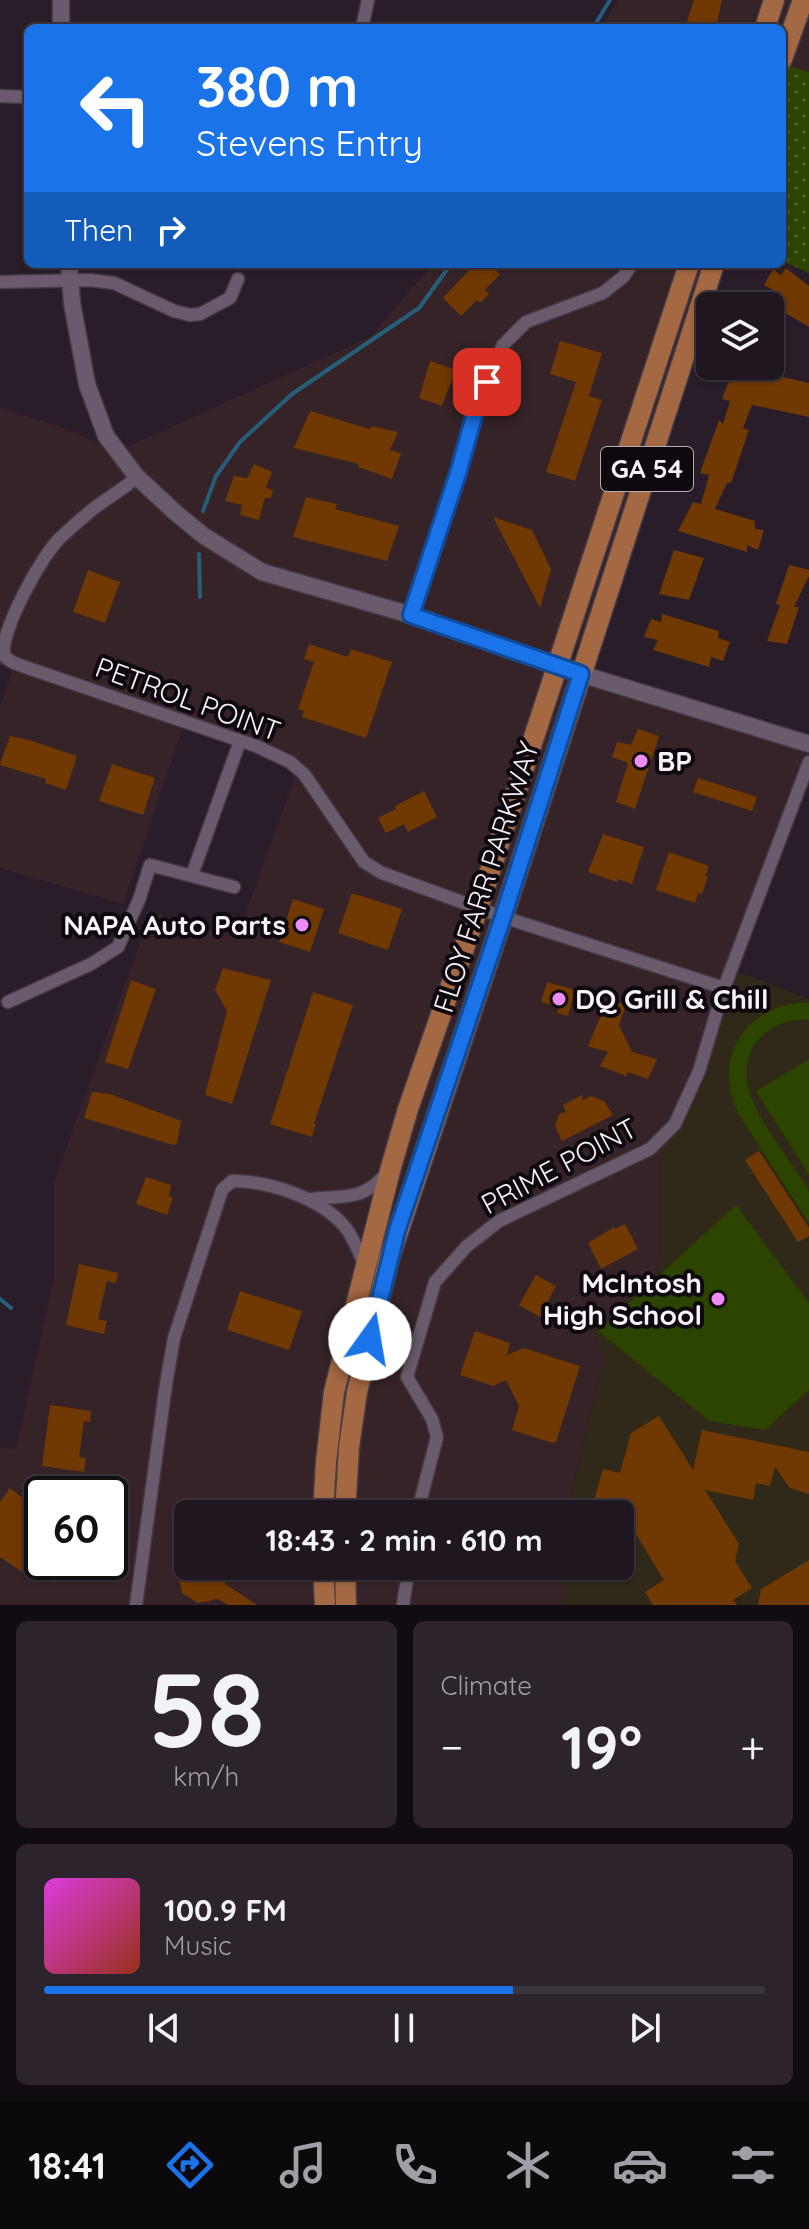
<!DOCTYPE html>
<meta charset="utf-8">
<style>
:root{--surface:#1f1620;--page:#2c232d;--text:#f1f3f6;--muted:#a19fa5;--line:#3c353e;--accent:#1a73e8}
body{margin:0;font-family:Quicksand,sans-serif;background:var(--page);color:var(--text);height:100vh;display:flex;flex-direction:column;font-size:30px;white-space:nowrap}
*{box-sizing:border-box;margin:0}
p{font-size:26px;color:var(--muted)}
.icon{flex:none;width:44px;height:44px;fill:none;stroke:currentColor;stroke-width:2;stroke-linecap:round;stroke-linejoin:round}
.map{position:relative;height:1605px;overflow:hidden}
.details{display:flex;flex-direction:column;gap:16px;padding:16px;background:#110c12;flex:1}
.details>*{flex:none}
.banner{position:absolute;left:24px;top:24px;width:762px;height:244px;border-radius:12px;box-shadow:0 2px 6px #0004,0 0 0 2px var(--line);background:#1a73e8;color:#fff;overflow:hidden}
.tools{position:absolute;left:696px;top:292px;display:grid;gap:16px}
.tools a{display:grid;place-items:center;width:88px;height:88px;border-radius:12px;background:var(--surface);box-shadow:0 2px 6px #0004,0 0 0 2px var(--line);font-size:40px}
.speed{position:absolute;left:24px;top:1476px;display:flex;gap:16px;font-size:40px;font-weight:700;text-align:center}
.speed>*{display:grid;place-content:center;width:104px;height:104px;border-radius:50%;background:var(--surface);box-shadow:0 2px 6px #0004,0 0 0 2px var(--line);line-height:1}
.speed .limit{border:4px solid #111;border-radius:12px;background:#fff;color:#111}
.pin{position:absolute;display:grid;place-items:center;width:68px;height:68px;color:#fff;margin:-34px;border-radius:16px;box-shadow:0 4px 12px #0006}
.me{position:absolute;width:88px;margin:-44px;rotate:13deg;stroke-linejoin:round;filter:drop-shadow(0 0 6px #0008)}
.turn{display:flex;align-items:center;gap:28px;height:168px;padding:0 40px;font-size:36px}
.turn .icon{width:104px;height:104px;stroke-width:2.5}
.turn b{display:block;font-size:56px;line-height:68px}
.then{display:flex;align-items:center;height:76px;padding:0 40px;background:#0003;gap:16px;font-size:30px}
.big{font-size:60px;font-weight:700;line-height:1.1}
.details .widget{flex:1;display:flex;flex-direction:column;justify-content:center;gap:12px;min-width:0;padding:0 28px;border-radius:12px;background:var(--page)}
.details .dial{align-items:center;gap:0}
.dial b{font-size:104px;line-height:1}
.song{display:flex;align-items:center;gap:24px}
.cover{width:96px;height:96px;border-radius:12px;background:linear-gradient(135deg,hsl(300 70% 55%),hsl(10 70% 35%))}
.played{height:8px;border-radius:4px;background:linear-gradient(90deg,var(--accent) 65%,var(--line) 65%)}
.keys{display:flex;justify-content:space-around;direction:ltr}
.heat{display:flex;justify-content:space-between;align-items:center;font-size:44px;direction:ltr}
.details .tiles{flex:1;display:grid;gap:16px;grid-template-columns:1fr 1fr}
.widget:last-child{grid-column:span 2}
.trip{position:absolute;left:174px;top:1500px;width:460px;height:80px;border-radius:12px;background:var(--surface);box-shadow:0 2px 6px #0004,0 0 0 2px var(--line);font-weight:700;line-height:80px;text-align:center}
.menu{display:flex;height:128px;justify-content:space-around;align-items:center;background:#0c090d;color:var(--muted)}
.menu .icon{width:56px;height:56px}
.menu .on{color:var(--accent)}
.menu b{font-size:36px;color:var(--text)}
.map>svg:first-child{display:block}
.commercial{fill:#362327;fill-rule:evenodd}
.education{fill:#302818}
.grass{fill:url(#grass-dots)}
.pitch{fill:#2d4400}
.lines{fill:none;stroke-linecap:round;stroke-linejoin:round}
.stream{stroke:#265e79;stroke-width:4}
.building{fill:#703803}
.minor-casing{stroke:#443b46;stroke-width:15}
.tertiary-casing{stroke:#443b46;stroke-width:19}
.primary-casing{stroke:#443b46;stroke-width:23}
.minor{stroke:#695b6b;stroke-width:12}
.tertiary{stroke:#695b6b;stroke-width:16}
.primary{stroke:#a46843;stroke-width:20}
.route-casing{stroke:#114b97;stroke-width:20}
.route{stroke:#1a73e8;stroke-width:14}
.poi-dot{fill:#ef8bf7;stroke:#0e090f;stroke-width:3}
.labels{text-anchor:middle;stroke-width:8;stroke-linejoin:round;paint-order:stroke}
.shield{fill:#0e090f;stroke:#b3acb4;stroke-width:2}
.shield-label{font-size:26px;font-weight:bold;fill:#faf2fb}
.street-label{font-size:28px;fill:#faf2fb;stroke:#0e090f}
.poi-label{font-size:28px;font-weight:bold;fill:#faf2fb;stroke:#0e090f;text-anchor:start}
</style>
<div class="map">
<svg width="809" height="1605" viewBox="0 0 809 1605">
<defs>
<pattern id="grass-dots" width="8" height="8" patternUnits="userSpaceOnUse" patternTransform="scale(2)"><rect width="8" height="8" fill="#2d4400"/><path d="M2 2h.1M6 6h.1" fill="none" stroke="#4c5f26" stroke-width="1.8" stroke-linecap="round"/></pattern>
</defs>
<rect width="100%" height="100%" fill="#291d2a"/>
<path class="commercial" d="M618,0h191v72l-27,-9v-35h-182z
M433,264h290l-68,201 -83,193 180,74 57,13v17l-148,387 -1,119 -67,63 11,27 -38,156h-378v52h376l-2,39h-562v-158l16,2 38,-171v-96l97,-270 86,25 63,-174 -117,-36 -60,177 -123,-36v-162l12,-34 -12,-7v-257l58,18 60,25 252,-114zM42,1494h68v68h-68z"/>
<path class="education" d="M731,969l78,30v606h-247l2,-39h56v-52h-54l38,-156 -11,-27 67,-63 1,-119z"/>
<path class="grass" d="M782,63l27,9v201l-27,-12z"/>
<path class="pitch" d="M804,1002l5,1v17c-19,-2 -37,5 -50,19 -36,42 14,95 37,132 4,6 11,14 13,21 0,9 0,22 0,31l-70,-108c-27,-55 3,-108 65,-113z
M809,1059v116l-53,-84z
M736,1205l73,98v87l-44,40 -56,-9 -111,-90z"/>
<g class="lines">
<path class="stream" d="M593,28l17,-28
M203,511l13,-35 24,-34 52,-48 127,-86 32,-44
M199,554l1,43
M0,1299l11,9"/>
</g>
<path class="building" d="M694,0h28l-6,28h-26l2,-5 -5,-1z
M475,264h14l11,10 -15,16 4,4 -9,9 -3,-3 -16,16 -18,-18z
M786,268l23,18v41l-44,-26 8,-11 -9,-5 9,-16 8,6z
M560,341l42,12 -13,43 13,4 -27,81 -29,-9 30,-90 -26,-8z
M430,361l26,9 -14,36 -23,-8z
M735,366l74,17v34l-57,-12 -9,23 6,2 -18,53h-4l-12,26 40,12v8l9,1 -6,20 -11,-5v7l-69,-21 15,-29 8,2 8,-29 -9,-2 19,-53 4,4 7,-23 -8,-2z
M310,411l60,18 1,-3 27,6 -8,18 11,3 -9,26 -34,-12 1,-3 -65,-16z
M254,464l18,8 -6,16 7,2 -2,8h-6l-6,22 -19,-5 2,-10 -17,-4 9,-25 13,2z
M306,497l31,7 -2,5 64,17 -12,35 -94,-24z
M493,517l39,13 19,39 -11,39z
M674,550l30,8 -15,42 -30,-6z
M789,565l20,5v6l-15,31h5l-12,37 -20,-3 13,-36 -4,-1z
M88,570l32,12 -15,41 -32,-11z
M662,614l57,17 -1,7 12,4 -7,19 -12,-4 -2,10 -56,-17 5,-10 -14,-3 7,-18 10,3z
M309,644l39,13 3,-8 41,13 -26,76 -64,-21 2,-6 -6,-2 16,-47 -10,-3z
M638,729l21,7 -24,73 -19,-7 12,-39 -16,-6 5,-15 14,3z
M10,736l19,4 48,16 -11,34 -21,-7 1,-4 -46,-14z
M112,764l43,14 -12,37 -44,-14z
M698,778l59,19 -5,14 -59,-19z
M424,791l13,26 -29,15 -4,-8 -18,9 -8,-15 18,-9 -1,-3z
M603,834l41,13 -12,37 -14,-5 -1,3 -29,-10z
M669,852l40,14 -4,10 3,1 -6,17 -4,-1 -3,10 -39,-13z
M352,893l50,16 -14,41 -50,-17z
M293,899l31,10 -14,43 -31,-10z
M223,968l48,12 -39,124 -27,-9 22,-84 -12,-21z
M131,980l25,9 -28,80 -23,-7z
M547,982l28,8 -7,26 -11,-3 2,-6 -18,-5z
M313,992l40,13 -39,119h2l-4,13 -42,-13z
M608,998l18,7 -7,20 13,27 25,7 -9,20 -20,-7 -2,4 -26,-10 8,-14 -20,-6z
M92,1092l18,2 71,27 -4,23 -4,1 -89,-27z
M582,1095l1,5 8,-4 13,5 9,14 -51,26 -7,-15 4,-12 7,-2 -3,-7z
M759,1151l50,77v8l-11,6 -53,-82z
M146,1177l25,8 -2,11 4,2 -6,17 -31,-11z
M625,1224l13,25 -37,20 -13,-26 26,-16 1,2z
M79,1264l39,9 -2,10 -9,-2 -9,38 9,2 -3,13 -38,-9z
M536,1275l20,11 -16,31 -21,-12z
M240,1291l62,20 -13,39 -62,-20z
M475,1331l35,12 -3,12 17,-7 56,18 -24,76 -4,1 -40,-13 7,-24 -13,-26 -13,6 -33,-11z
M50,1405l41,6 -1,11 -6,-1 -5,36 7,1 -2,14 -42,-6z
M659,1416l34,54 9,-40 107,22v42l-19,-6 -15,-21 -5,19 -14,-3 -3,17 -48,-10 34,54 -4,17 17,27 -19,12 4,5h-84l-8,-13 19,-12 -30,-49 -4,2 -10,-15v-4h-2l-5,-7 -11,7h-12l13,-45 17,4 11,-40z
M10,1488l32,25v49h27l-14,21 -13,-8 -4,4 -14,-10 -2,3 -22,-15v-55z
M809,1560v45h-51l3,-16z
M183,1566h39l3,18 32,21h-29l-10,-6 -20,4 -16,-10 -4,-18z"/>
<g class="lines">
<defs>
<path id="minor" d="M362,28l6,-28
M0,96l28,1
M0,282l90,-2 24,3 60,28 16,4 10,-1 30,-16 8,-19
M137,477c-12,11 -27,19 -40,29 -13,10 -25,21 -37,32 -18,17 -60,93 -56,117 4,7 14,9 21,12l231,79 34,16 14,12 60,88 18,11 121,44 221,71
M411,615l48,-145 20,-72 24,-53 23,-23 77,-29 20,-16 9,-13
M192,875l48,-134
M8,1002l83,-38 27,-17 21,-47 11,-35 84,22
M310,1199c35,-4 51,3 77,-26
M417,1514l20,-77 -5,-18 -25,-42 28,-95 32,-36 32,-25 151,-72 25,-25 24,-53 25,-83 85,-226
M136,1605l30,-221 8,-46 48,-148 10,-9c37,0 89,17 113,46 9,11 14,26 20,39
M403,1605l6,-39"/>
<path id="tertiary" d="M61,0v28
M69,264l3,39 15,81 19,52 31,41 39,36 28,23 58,36 149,43 170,59 228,70"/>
<path id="primary" d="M765,28l9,-28
M782,59l21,-59
M323,1514l3,-52 8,-70 57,-225 17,-58 70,-201 211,-644
M345,1514l4,-67 8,-55 32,-133 114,-342 211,-653
M323,1566l2,39
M345,1566l1,39"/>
</defs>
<use href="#minor" class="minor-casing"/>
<use href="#tertiary" class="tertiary-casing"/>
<use href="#primary" class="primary-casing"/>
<use href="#minor" class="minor"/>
<use href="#tertiary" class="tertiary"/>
<use href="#primary" class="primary"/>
</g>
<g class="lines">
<defs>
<path id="route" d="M370,1339l27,-108 106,-314 78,-243 -170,-59 48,-145 20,-72 8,-16"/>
</defs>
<use href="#route" class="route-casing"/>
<use href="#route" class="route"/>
</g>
<g class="poi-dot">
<circle cx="641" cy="761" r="8"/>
<circle cx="302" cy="925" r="8"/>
<circle cx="559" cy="999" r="8"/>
<circle cx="718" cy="1299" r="8"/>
</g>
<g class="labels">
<rect class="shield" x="601" y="447" width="92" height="44" rx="6"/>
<g class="shield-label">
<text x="647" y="478">GA 54</text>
</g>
<g class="street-label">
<text transform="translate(188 699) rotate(20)" y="10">PETROL POINT</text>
<text transform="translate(486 877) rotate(-72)" y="10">FLOY FARR PARKWAY</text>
<text transform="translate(559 1166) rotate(-28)" y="10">PRIME POINT</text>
</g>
<g class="poi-label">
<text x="657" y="771">BP</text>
<text x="286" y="935" text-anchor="end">NAPA Auto Parts</text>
<text x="575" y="1009">DQ Grill &amp; Chill</text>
<text x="702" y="1293" text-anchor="end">McIntosh<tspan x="702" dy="32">High School</tspan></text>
</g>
</g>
</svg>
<div class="tools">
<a><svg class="icon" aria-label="layers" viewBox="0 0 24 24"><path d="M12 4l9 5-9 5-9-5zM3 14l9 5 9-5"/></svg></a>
</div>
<div class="speed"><div class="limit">60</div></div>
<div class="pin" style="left:487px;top:382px;background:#d93025"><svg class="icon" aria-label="arrive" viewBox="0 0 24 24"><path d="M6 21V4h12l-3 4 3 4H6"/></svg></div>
<svg class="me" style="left:370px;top:1339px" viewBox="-20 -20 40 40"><circle r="19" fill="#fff"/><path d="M0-13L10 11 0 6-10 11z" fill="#1a73e8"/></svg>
<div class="trip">18:43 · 2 min · 610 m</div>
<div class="banner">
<div class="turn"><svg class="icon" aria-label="left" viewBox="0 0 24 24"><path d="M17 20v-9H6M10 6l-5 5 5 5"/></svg><div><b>380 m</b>Stevens Entry</div></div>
<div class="then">Then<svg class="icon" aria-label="right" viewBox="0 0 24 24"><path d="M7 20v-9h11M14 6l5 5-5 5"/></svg></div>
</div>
</div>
<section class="details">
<div class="tiles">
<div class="widget dial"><b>58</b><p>km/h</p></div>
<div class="widget"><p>Climate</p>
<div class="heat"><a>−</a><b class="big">19°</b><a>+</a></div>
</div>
<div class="widget">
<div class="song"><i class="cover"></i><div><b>100.9 FM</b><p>Music</p></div></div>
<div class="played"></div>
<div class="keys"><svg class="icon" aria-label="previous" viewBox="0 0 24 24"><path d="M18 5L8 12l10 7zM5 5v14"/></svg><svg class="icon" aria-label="pause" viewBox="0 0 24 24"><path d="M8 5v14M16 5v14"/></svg><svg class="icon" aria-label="next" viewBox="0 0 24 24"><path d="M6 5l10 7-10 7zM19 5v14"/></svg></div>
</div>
</div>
</section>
<nav class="menu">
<b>18:41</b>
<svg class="icon on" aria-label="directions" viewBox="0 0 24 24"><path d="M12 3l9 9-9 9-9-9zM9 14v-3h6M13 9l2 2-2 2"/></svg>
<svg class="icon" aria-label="music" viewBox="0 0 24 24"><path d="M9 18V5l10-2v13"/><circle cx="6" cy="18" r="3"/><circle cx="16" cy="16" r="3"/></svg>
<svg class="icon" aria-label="phone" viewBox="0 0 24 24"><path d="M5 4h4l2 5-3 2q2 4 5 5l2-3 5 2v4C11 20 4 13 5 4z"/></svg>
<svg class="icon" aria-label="climate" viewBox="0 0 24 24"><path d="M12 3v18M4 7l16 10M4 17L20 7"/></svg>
<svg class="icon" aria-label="car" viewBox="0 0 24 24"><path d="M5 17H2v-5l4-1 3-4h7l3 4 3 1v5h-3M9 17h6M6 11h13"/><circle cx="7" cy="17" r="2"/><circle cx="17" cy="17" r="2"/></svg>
<svg class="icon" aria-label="filters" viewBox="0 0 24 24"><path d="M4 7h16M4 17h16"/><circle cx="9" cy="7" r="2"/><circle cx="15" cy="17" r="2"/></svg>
</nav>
